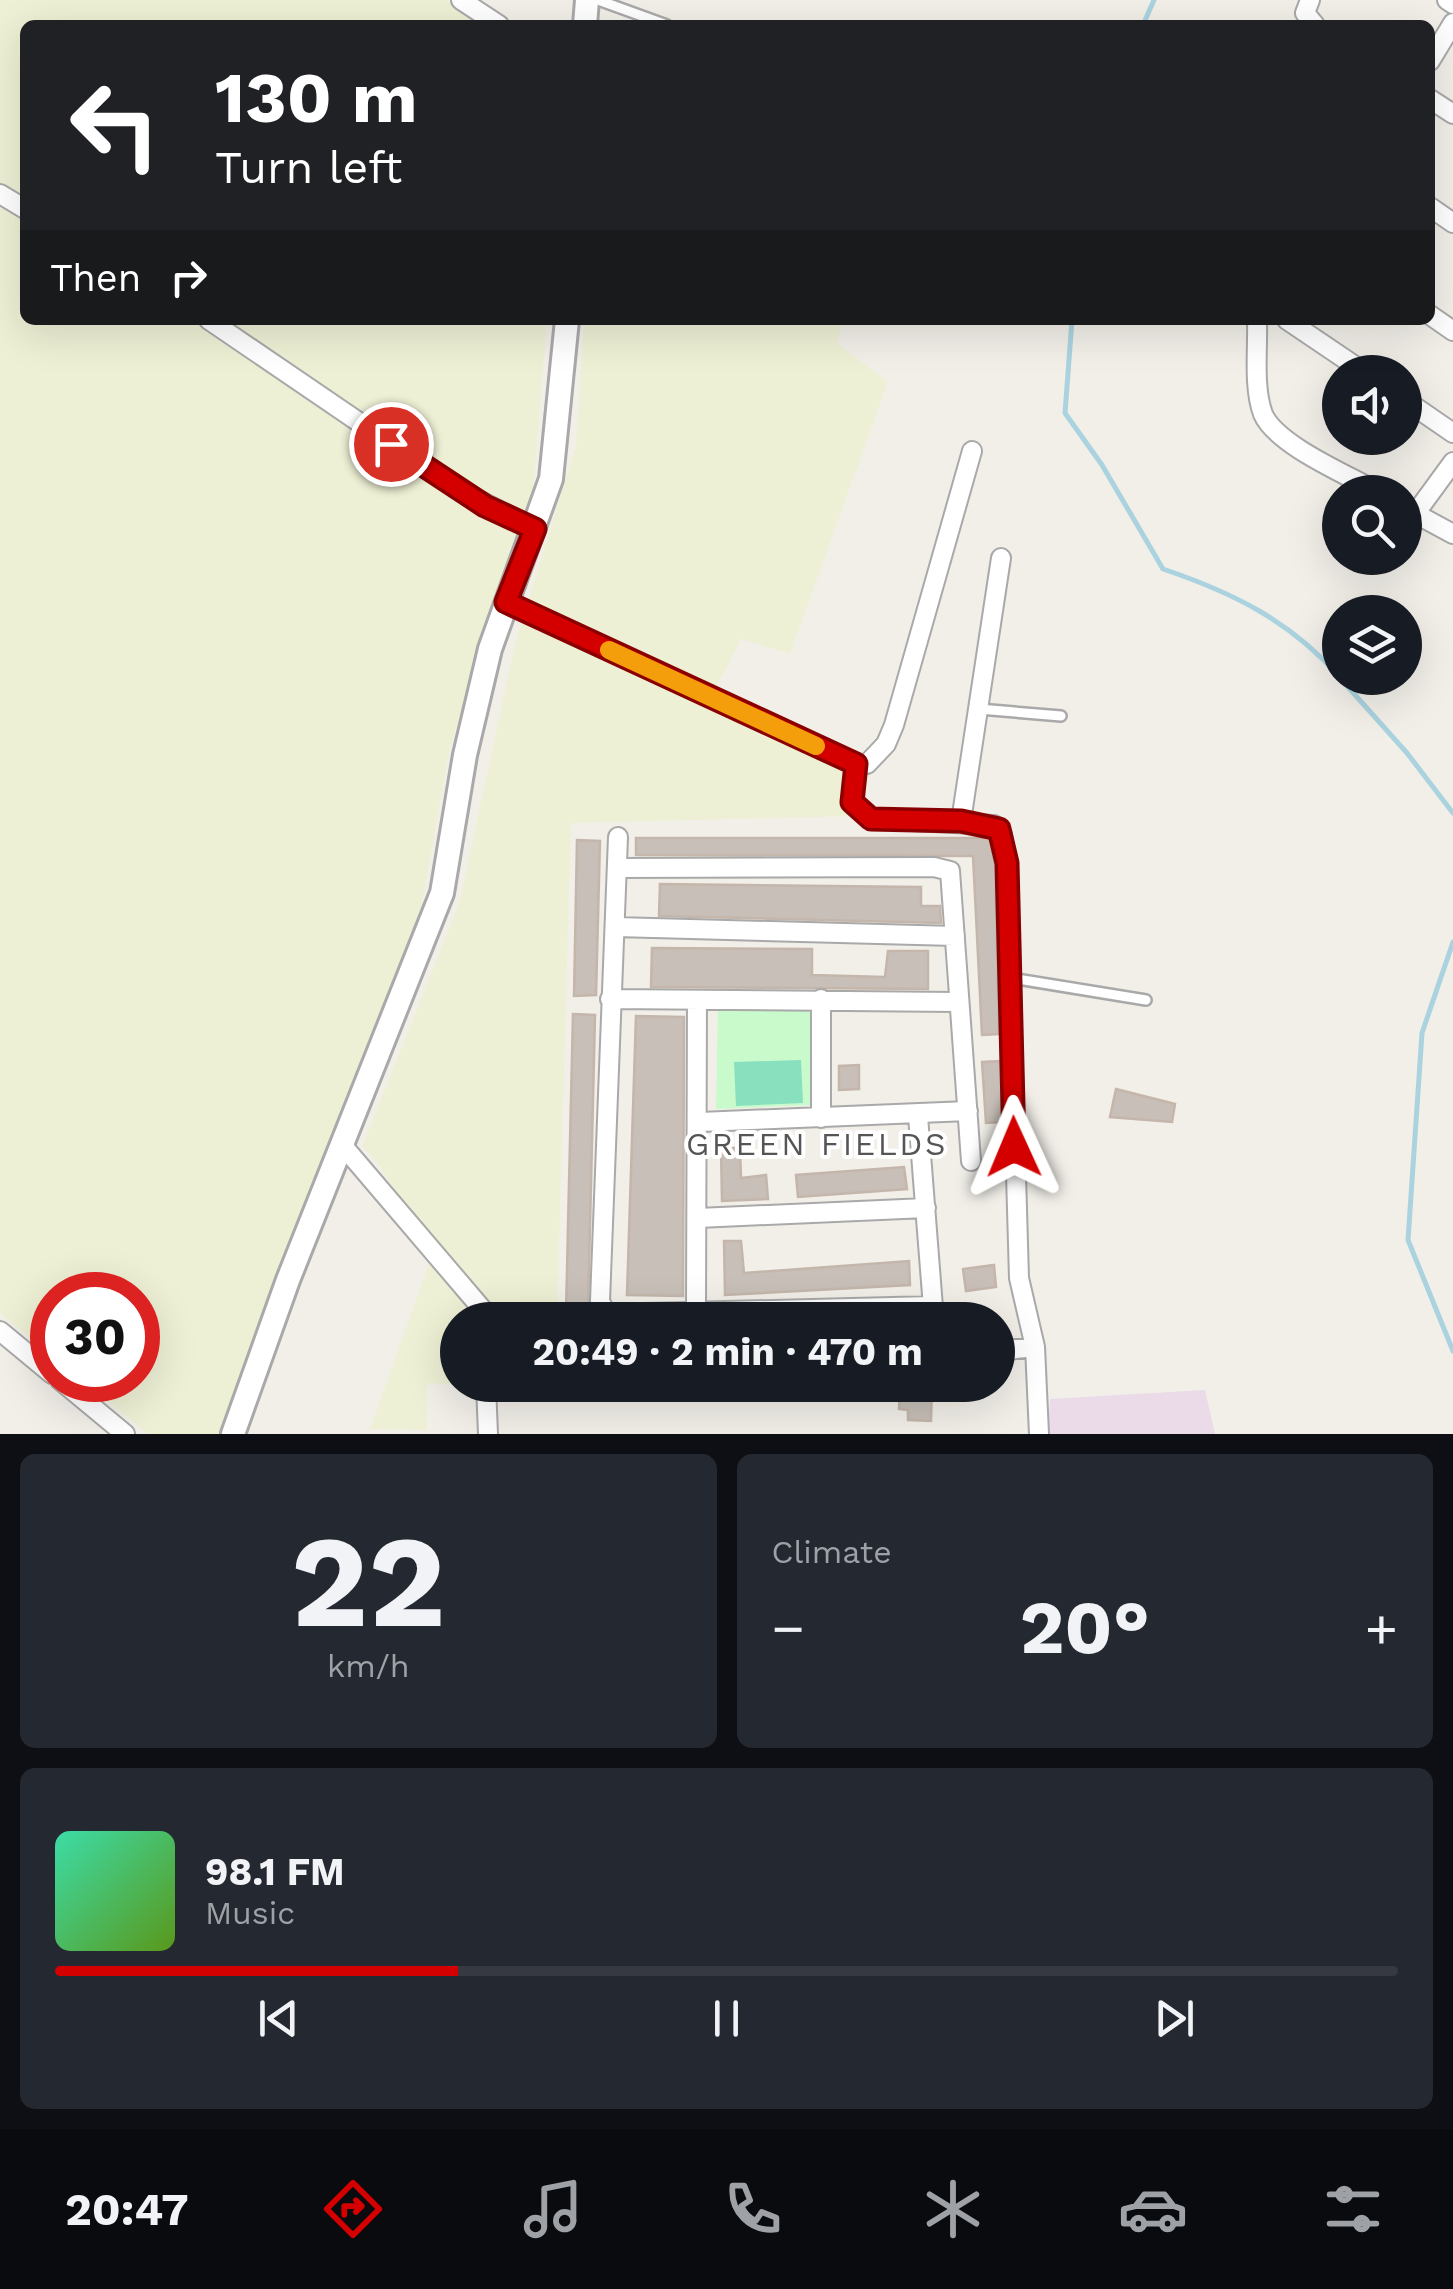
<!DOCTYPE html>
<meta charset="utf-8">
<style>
:root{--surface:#171b24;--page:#242831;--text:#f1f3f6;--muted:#9ea1a6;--line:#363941;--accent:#d40000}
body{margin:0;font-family:"Work Sans",sans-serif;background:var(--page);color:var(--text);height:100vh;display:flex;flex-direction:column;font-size:38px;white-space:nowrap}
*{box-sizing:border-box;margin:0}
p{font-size:32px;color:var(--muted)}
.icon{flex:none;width:55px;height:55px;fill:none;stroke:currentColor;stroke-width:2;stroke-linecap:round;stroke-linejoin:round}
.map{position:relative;height:1434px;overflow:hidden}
.side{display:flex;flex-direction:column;gap:20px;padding:20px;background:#0d0f14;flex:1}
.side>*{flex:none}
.hud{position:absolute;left:20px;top:20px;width:1415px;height:305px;border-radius:15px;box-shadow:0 10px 40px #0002;background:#202124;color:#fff;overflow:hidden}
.buttons{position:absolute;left:1322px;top:355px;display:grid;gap:20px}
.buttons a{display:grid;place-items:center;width:100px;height:100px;border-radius:50%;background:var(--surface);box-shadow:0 10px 40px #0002;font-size:50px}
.speed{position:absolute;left:30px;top:1272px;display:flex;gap:20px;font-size:50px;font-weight:700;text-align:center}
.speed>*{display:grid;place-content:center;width:130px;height:130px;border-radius:50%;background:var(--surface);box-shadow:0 10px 40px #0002;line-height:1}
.speed .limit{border:15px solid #d22;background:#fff;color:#111}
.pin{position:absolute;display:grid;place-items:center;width:85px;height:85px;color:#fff;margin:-42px;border:5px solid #fff;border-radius:50%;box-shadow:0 2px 10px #0007}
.me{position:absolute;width:110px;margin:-55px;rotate:359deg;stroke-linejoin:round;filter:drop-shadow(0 0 8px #0008)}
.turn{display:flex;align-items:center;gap:35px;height:210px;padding:0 30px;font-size:45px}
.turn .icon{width:130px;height:130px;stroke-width:2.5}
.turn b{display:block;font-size:70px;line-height:85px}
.then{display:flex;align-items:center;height:95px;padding:0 30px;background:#0003;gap:20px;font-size:38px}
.big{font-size:75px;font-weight:700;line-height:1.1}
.side .widget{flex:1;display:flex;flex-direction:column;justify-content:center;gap:15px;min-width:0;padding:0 35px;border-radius:15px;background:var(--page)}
.side .dial{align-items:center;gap:0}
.dial b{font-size:130px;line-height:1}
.song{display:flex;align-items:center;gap:30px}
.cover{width:120px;height:120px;border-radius:15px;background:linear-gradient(135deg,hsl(160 70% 55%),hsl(90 70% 35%))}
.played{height:10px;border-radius:5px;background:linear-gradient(90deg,var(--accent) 30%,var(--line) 30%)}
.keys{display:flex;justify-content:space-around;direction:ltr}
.heat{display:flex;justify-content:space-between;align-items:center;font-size:55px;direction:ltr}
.side .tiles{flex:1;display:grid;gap:20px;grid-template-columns:1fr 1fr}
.widget:last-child{grid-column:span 2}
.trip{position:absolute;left:440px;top:1302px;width:575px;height:100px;border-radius:50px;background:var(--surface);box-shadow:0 10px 40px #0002;font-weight:700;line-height:100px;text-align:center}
.menu{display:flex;height:160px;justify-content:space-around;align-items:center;background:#090b0e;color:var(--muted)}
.menu .icon{width:70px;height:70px}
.menu .selected{color:var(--accent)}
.menu b{font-size:45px;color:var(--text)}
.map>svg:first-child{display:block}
.industrial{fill:#ebdbe8}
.farmland{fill:#eef0d5}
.park{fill:#c8facc}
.pitch{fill:#88e0be}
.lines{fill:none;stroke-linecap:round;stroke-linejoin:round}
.stream{stroke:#aad3df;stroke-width:5}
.building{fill:#c7bfb8;stroke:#c4b6ab;stroke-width:2.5}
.service-casing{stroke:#a9a9a9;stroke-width:14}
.minor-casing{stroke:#a9a9a9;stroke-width:22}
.tertiary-casing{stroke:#a9a9a9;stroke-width:28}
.service{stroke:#fff;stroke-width:9}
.minor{stroke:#fff;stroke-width:18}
.tertiary{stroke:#fff;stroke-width:22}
.route-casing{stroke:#8a0000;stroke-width:25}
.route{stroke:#d40000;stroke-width:18}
.slow{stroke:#f59e0b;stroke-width:18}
.labels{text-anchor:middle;stroke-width:8;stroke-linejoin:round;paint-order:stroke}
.neighbourhood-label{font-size:32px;letter-spacing:2.5px;fill:#555;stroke:#fff}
</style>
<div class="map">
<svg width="1453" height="1434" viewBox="0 0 1453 1434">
<rect width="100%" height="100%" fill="#f2efe9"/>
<path class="industrial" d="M1205,1390l10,44h-167l2,-35z"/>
<path class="farmland" d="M0,0h446l37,25h-458v295h522l-14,172 -83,255 -28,156 -80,229 -114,302h-80l-66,-54h56v-85h-86v61l-52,-43z
M584,320h258l-4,24 50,38 -98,272 -49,-15 -28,55 160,69 -14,53 -288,7 -14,497h-51l-31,-20 5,20h-22v65l37,3 -68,-5v47l-57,-1 63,-177 -57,-92 -14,-13 97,-243 56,-260 61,-198z"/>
<path class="park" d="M718,1005h97l-3,100 -96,4z"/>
<path class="pitch" d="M801,1060l2,43 -67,3 -2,-44z"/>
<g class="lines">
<path class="stream" d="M1143,25l11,-25
M1072,320l-7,93 37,52 61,104c71,24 127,52 177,108
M1340,678l67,75 46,60
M1453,942l-31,91 -14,207 45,111"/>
</g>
<path class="building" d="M636,838h353l6,26 4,170 -17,1 -9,-179 -337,-1z
M577,840l23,1 -4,154 -22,1z
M660,884l261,3v19h19l1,17 -282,-7z
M652,948l160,1v26l73,2 3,-26h40v38l-277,-2z
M573,1014l22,1 -7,297h-22z
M636,1016l48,1 -1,279 -56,-1z
M1000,1061l2,61 -16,1 -4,-61z
M859,1065v24l-20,1v-24z
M1116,1089l59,15 -3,18 -62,-5z
M721,1148h19l1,30 25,-3 2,24 -46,2z
M904,1167l3,22 -109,8 -2,-22z
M724,1241h17l3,32 165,-12 1,24 -185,10z
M994,1265l2,22 -30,4 -3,-22z
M910,1386h22l-1,35 -23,-1v-10l-9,-1 1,-17 10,1z"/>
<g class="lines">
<defs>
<path id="service" d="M598,0l69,25
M979,709l82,7
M1011,978l135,22"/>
<path id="minor" d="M461,0l38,25
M1310,0l-5,13 10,12
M1447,0l6,4
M1430,61l23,-38
M1430,99l23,15
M0,194l25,15
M1430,207l23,16
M1430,315l23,16
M209,320l248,169 78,40
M1257,320c1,29 -4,67 6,94 13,31 85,61 115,78
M1287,320l77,52
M1405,400l48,33
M1405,508l48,26
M1415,514l38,-52
M506,602l350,162h11l19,-20 8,-19 78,-274
M856,764l-4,38 19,17 123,6 8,10 5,28 12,415 16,69 4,87
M961,821l40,-263
M618,837l-18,464 6,13 326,-8
M617,868l317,-1 16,4 21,290
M616,927l339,9
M610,999l347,3
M918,1116l16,204
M821,1118v-119
M700,1122l268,-11
M344,1147l139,163 1,10
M698,1218l228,-10
M696,1310l1,-309
M0,1331l52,43
M998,1351l37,-4
M60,1380l65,54
M486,1385l2,49"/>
<path id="tertiary" d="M585,25l2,-25
M233,1434l55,-154 154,-387 23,-138 25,-106 61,-170 16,-159"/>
</defs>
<use href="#service" class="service-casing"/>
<use href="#minor" class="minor-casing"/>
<use href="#tertiary" class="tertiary-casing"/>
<use href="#service" class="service"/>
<use href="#minor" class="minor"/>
<use href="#tertiary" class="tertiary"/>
</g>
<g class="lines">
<defs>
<path id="route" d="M391,444l94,62 50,23 -29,73 350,162 -4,38 19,17 90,2 38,8 8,34 7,284"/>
</defs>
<use href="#route" class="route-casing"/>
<use href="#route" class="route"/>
<path class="slow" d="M609,650l207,96"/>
</g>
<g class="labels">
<g class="neighbourhood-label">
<text x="817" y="1155">GREEN FIELDS</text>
</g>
</g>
</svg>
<div class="buttons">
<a><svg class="icon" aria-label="sound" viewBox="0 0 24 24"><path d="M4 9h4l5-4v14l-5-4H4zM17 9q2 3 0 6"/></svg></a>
<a><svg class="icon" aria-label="search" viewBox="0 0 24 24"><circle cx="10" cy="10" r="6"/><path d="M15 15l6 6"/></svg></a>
<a><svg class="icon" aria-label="layers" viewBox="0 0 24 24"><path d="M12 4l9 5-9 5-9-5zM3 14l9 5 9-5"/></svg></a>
</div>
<div class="speed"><div class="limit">30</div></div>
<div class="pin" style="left:391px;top:444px;background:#d93025"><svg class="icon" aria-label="arrive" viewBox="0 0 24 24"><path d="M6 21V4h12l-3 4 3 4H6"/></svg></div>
<svg class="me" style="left:1014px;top:1147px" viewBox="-20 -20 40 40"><path d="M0-17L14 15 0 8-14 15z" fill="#d40000" stroke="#fff" stroke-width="4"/></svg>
<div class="trip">20:49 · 2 min · 470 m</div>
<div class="hud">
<div class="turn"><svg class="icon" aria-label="left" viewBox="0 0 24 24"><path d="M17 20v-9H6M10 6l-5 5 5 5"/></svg><div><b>130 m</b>Turn left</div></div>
<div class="then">Then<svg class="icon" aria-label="right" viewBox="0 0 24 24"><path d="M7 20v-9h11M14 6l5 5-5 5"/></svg></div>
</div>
</div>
<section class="side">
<div class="tiles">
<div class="widget dial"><b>22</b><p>km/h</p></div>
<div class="widget"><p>Climate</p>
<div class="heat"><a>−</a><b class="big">20°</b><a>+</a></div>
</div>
<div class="widget">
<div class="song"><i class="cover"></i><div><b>98.1 FM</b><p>Music</p></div></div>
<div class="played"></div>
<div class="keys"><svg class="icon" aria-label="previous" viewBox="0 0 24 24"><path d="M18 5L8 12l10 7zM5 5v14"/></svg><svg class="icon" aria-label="pause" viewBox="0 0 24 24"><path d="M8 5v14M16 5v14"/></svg><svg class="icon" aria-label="next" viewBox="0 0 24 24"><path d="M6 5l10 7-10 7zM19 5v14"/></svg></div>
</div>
</div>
</section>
<nav class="menu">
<b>20:47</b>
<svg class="icon selected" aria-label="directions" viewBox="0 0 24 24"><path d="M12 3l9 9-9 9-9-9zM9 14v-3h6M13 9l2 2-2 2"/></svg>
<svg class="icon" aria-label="music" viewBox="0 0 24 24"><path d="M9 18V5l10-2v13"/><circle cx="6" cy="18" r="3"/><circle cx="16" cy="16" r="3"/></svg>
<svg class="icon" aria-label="phone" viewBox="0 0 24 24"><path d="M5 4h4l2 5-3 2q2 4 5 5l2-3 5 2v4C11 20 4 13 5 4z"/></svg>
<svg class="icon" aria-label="climate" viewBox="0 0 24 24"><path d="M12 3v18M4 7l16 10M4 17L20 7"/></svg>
<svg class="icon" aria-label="car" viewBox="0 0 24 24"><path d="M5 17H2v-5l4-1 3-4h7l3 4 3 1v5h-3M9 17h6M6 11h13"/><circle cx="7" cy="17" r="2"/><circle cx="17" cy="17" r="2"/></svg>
<svg class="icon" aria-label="filters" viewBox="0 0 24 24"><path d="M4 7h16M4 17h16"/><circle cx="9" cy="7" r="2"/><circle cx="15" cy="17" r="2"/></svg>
</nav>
